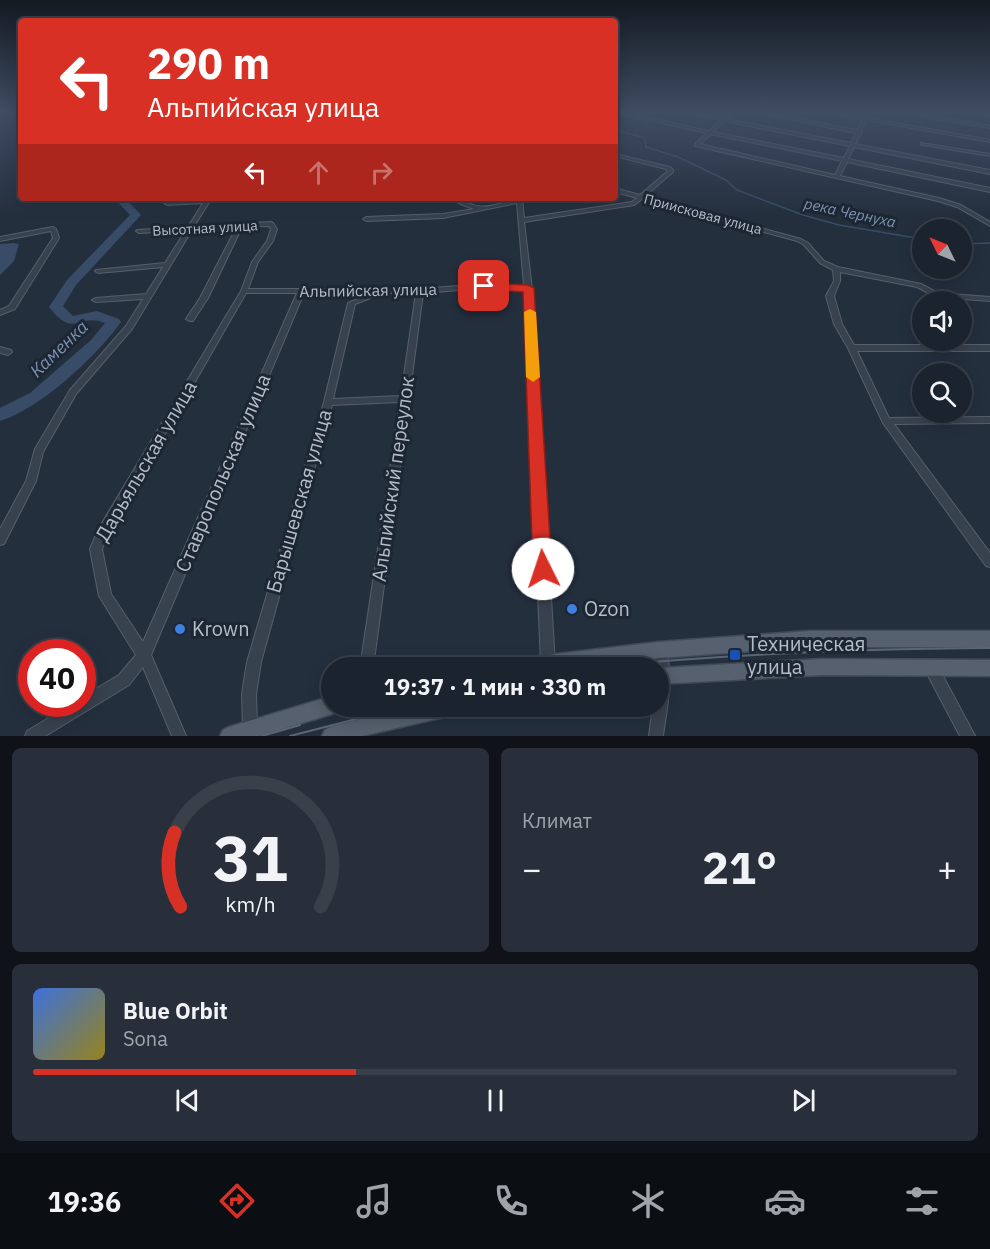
<!DOCTYPE html>
<html lang="ru">
<meta charset="utf-8">
<style>
:root{--surface:#1b232e;--page:#282f3a;--text:#f1f3f6;--muted:#a0a4aa;--line:#39404a;--accent:#d93025}
body{margin:0;font-family:"IBM Plex Sans",sans-serif;background:var(--page);color:var(--text);height:100vh;display:flex;flex-direction:column;font-size:22px;white-space:nowrap}
*{box-sizing:border-box;margin:0}
p{font-size:20px;color:var(--muted)}
.icon{flex:none;width:33px;height:33px;fill:none;stroke:currentColor;stroke-width:2;stroke-linecap:round;stroke-linejoin:round}
.map{position:relative;height:736px;overflow:hidden}
.side{display:flex;flex-direction:column;gap:12px;padding:12px;background:#0f1319;flex:1}
.side>*{flex:none}
.guide{position:absolute;left:18px;top:18px;width:600px;height:183px;border-radius:6px;box-shadow:0 3px 15px #0003,0 0 0 2px var(--line);background:#d93025;color:#fff;overflow:hidden}
.needle{width:39px;rotate:313deg}
.buttons{position:absolute;left:912px;top:219px;display:grid;gap:12px}
.buttons a{display:grid;place-items:center;width:60px;height:60px;border-radius:50%;background:var(--surface);box-shadow:0 3px 15px #0003,0 0 0 2px var(--line);font-size:30px}
.speed{position:absolute;left:18px;top:639px;display:flex;gap:12px;font-size:30px;font-weight:700;text-align:center}
.speed>*{display:grid;place-content:center;width:78px;height:78px;border-radius:50%;background:var(--surface);box-shadow:0 3px 15px #0003,0 0 0 2px var(--line);line-height:1}
.speed .limit{border:9px solid #d22;background:#fff;color:#111}
.pin{position:absolute;display:grid;place-items:center;width:51px;height:51px;color:#fff;margin:-26px;border-radius:12px;box-shadow:0 3px 9px #0006}
.me{position:absolute;width:66px;margin:-33px;rotate:356deg;stroke-linejoin:round;filter:drop-shadow(0 0 4px #0008)}
.turn{display:flex;align-items:center;gap:21px;height:126px;padding:0 30px;font-size:27px}
.turn .icon{width:78px;height:78px;stroke-width:2.5}
.turn b{display:block;font-size:42px;line-height:51px}
.lanes{display:flex;align-items:center;height:57px;padding:0 30px;background:#0003;justify-content:center;gap:30px;direction:ltr}
.lanes .off{opacity:.35}
.big{font-size:45px;font-weight:700;line-height:1.1}
.side .widget{flex:1;display:flex;flex-direction:column;justify-content:center;gap:9px;min-width:0;padding:0 21px;border-radius:9px;background:var(--page)}
.side .dial{align-items:center;gap:0}
.dial svg{height:156px;overflow:visible;fill:none;stroke:var(--line);stroke-width:7;stroke-linecap:round;text-anchor:middle}
.dial text{fill:var(--text);stroke:none}
.song{display:flex;align-items:center;gap:18px}
.cover{width:72px;height:72px;border-radius:9px;background:linear-gradient(135deg,hsl(220 70% 55%),hsl(50 70% 35%))}
.played{height:6px;border-radius:3px;background:linear-gradient(90deg,var(--accent) 35%,var(--line) 35%)}
.keys{display:flex;justify-content:space-around;direction:ltr}
.heat{display:flex;justify-content:space-between;align-items:center;font-size:33px;direction:ltr}
.side .tiles{flex:1;display:grid;gap:12px;grid-template-columns:1fr 1fr}
.widget:last-child{grid-column:span 2}
.trip{position:absolute;left:321px;top:657px;width:348px;height:60px;border-radius:30px;background:var(--surface);box-shadow:0 3px 15px #0003,0 0 0 2px var(--line);font-weight:700;line-height:60px;text-align:center}
.tab-bar{display:flex;height:96px;justify-content:space-around;align-items:center;background:#0b0e12;color:var(--muted)}
.tab-bar .icon{width:42px;height:42px}
.tab-bar .selected{color:var(--accent)}
.tab-bar b{font-size:27px;color:var(--text)}
.map>svg:first-child{display:block}
.water{fill:#394c67}
.lines{fill:none;stroke-linecap:round;stroke-linejoin:round}
.stream{stroke:#394c67;stroke-width:1.5}
.river{fill:#394c67;fill-rule:evenodd}
.minor-casing{stroke:#565f6c;stroke-width:2}
.major-casing{stroke:#414a57;stroke-width:3}
.minor{fill:#38414e;fill-rule:evenodd}
.major{fill:#56606e;fill-rule:evenodd}
.tram{stroke:#5a6575;stroke-width:2}
.route{fill:#d93025;stroke:#8d1f18;stroke-width:1.5}
.slow{fill:#f59e0b}
.shop-dot{fill:#3f7fe0;stroke:#1d2633;stroke-width:2}
.transit-dot{fill:#1a4fb4;stroke:#1d2633;stroke-width:2}
.labels{text-anchor:middle;stroke-width:6;stroke-linejoin:round;paint-order:stroke}
.far-street-label{font-size:14px;fill:#b4bcc9;stroke:#1d2633}
.far-water-label{font-size:15px;font-style:italic;fill:#7c92b1;stroke:#1d2633}
.street-label{font-size:16px;fill:#b4bcc9;stroke:#1d2633}
.water-label{font-size:18px;font-style:italic;fill:#7c92b1;stroke:#1d2633}
.near-street-label{font-size:20px;fill:#b4bcc9;stroke:#1d2633}
.near-poi-label{font-size:20px;fill:#b4bcc9;stroke:#1d2633;text-anchor:start}
</style>
<div class="map">
<svg width="990" height="736" viewBox="0 0 990 736">
<rect width="100%" height="100%" fill="#242f3e"/>
<path class="water" d="M14,243l5,1 -5,17 -14,14v-31z"/>
<g class="lines">
<path class="stream" d="M615,130l30,8 1,9 32,10 48,23 11,10 66,25 36,10 83,14
M962,244l28,-1"/>
<path class="river" d="M114,198h11l16,17 -65,70 -13,21 10,10 24,-5 22,8 2,3c-25,35 -80,86 -121,99v-13l30,-15 61,-53 14,-17c-27,-11 -30,17 -56,-16l18,-27 63,-65z"/>
<defs>
<path id="minor" d="M615,113h10l84,18 11,-11 -33,-7h10l25,5 5,-5h5l-6,6 125,24 5,-10 -97,-20h10l88,17 6,-10 -32,-7h11l22,4 2,-4h4l-2,5 122,22v2l-123,-22 -6,11 1,1 -7,12 135,26v4l-136,-27 -6,12 142,29v4l-143,-30 -7,14 99,22 22,7 29,17v4l-33,-19 -19,-6 -243,-55v-2l12,-11zM724,121l126,25 -6,12 -131,-26zM711,134l131,27 -7,14 -135,-31z
M903,113h12l75,13v2z
M976,113l14,1v2l-12,-2z
M921,143l69,11v2l-67,-11h-2z
M615,154l55,13 3,3v2l-28,24 156,43 7,4 16,18 14,6 83,17 17,9 52,4v4l-54,-4 -19,-10 -77,-15v9l-6,15 8,28 12,21h136v6h-133l32,67 101,-1v6l-96,1 96,129v14l-4,-1 -103,-143 -35,-75 -14,-24 -8,-28 8,-15 -1,-11 -13,-7 -16,-18 -7,-4 -155,-42 -8,6 -110,17 9,76 22,366 -2,4h-10l-2,-4 -16,-374 -41,-2 -61,5 -50,375h-13l40,-266 -68,3 -71,257 -5,32 1,35 -2,5 -5,2 -5,-2 -2,-5 -1,-35 5,-32 77,-260 24,-99 24,-10h-68l-153,362 35,81h-14l-29,-69 -14,18 -84,51h-20l2,-5 45,-27h10v-7l37,-22 17,-20 -37,-59 -9,-47 9,-21 142,-237 11,-29 15,-21 4,-12 -2,-3 -27,1 -34,71 -15,23h-3l-4,-2 14,-21 36,-70 -44,2 -60,99 -56,65 -33,58 -7,29 -32,63 -4,1v-16l26,-48 9,-32 35,-59 56,-64 17,-27 -47,3 -4,-2 4,-2 50,-4 17,-27 -65,6 -3,-2 1,-1 69,-7 21,-33 -47,3 -3,-2 1,-1 51,-3 15,-24 -36,2 -3,-2 1,-1 47,-4 -18,28 77,-4 2,1 4,6 -4,12 -15,21 -10,27h172l64,-5 40,2 -7,-83 -74,15 -77,3 -3,-2 3,-2 77,-3 31,-5 -11,-4 -13,-7c11,0 18,7 28,8 12,3 26,-5 38,-6v-2h6l2,20 108,-16 5,-4 -22,-6v-4l25,7 28,-24 -2,-2 -51,-13zM246,293h51l-154,349 -32,-48 -9,-45 6,-16zM384,293h32l-15,103 -68,3 22,-95z
M53,227l3,2 3,9 -44,71 -15,6v-5l9,-4 44,-68 -2,-7 -51,10v-4z
M0,347l11,3 1,2 -4,3 -8,-2z
M659,644l5,1c11,29 3,61 -1,91h-14l4,-30h5v-38h-2l-3,-18 1,-5z
M931,661l5,2 39,73h-15l-36,-68 2,-5z"/>
<path id="major" d="M809,631h181v16h-181l-150,11 -79,10h-83l2,-6 6,-2 154,-18z
M822,659l168,1v16l-168,-1 -164,9v-16z
M332,696v10h8l-2,5 -6,3 -73,22h-39l3,-6 6,-3z
M410,706h52l-3,6 -6,3 -91,21h-40l3,-6 6,-3z"/>
</defs>
<use href="#minor" class="minor-casing"/>
<use href="#major" class="major-casing"/>
<use href="#minor" class="minor"/>
<use href="#major" class="major"/>
<path class="tram" d="M587,668c134,-14 268,-19 403,-20
M262,736l38,-11
M290,736l117,-30"/>
</g>
<linearGradient id="sky" x2="0" y2="1"><stop stop-color="#141a22"/><stop offset="0.52" stop-color="#3f4d63"/><stop offset="1" stop-color="#3f4d63" stop-opacity="0"/></linearGradient>
<rect width="990" height="216" fill="url(#sky)"/>
<path class="route" d="M484,283l44,2 6,3 18,281 -3,7 -6,2 -7,-2 -3,-7 -10,-277 -43,-3v-5z"/>
<path class="slow" d="M530,309l6,3 4,65 -7,5 -7,-5 -2,-65z"/>
<g class="shop-dot">
<circle cx="572" cy="609" r="6"/>
<circle cx="180" cy="629" r="6"/>
</g>
<rect class="transit-dot" x="729" y="649" width="12" height="12" rx="3"/>
<g class="labels">
<g class="far-street-label">
<text transform="translate(703 214) rotate(15)" y="5">Приисковая улица</text>
<text transform="translate(205 228) rotate(-3)" y="5">Высотная улица</text>
</g>
<g class="far-water-label">
<text transform="translate(850 213) rotate(12)" y="5">река Чернуха</text>
</g>
<g class="street-label">
<text transform="translate(368 290) rotate(-1)" y="6">Альпийская улица</text>
</g>
<g class="water-label">
<text transform="translate(59 349) rotate(-44)" y="6">Каменка</text>
</g>
<g class="near-street-label">
<text transform="translate(146 461) rotate(-60)" y="7">Дарьяльская улица</text>
<text transform="translate(223 473) rotate(-67)" y="7">Ставропольская улица</text>
<text transform="translate(393 479) rotate(-82)" y="7">Альпийский переулок</text>
<text transform="translate(299 501) rotate(-74)" y="7">Барышевская улица</text>
</g>
<g class="near-poi-label">
<text x="584" y="616">Ozon</text>
<text x="192" y="636">Krown</text>
<text x="747" y="651">Техническая<tspan x="747" dy="23">улица</tspan></text>
</g>
</g>
</svg>
<div class="buttons">
<a><svg class="needle" viewBox="-14 -14 28 28"><path d="M0-13l5 13h-10z" fill="#e53935"/><path d="M0 13l5-13h-10z" fill="#a0a4aa"/></svg></a>
<a><svg class="icon" aria-label="sound" viewBox="0 0 24 24"><path d="M4 9h4l5-4v14l-5-4H4zM17 9q2 3 0 6"/></svg></a>
<a><svg class="icon" aria-label="search" viewBox="0 0 24 24"><circle cx="10" cy="10" r="6"/><path d="M15 15l6 6"/></svg></a>
</div>
<div class="speed"><div class="limit">40</div></div>
<div class="pin" style="left:484px;top:286px;background:#d93025"><svg class="icon" aria-label="arrive" viewBox="0 0 24 24"><path d="M6 21V4h12l-3 4 3 4H6"/></svg></div>
<svg class="me" style="left:543px;top:569px" viewBox="-20 -20 40 40"><circle r="19" fill="#fff"/><path d="M0-13L10 11 0 6-10 11z" fill="#d93025"/></svg>
<div class="trip">19:37 · 1 мин · 330 m</div>
<div class="guide">
<div class="turn"><svg class="icon" aria-label="left" viewBox="0 0 24 24"><path d="M17 20v-9H6M10 6l-5 5 5 5"/></svg><div><b>290 m</b>Альпийская улица</div></div>
<div class="lanes"><svg class="icon" aria-label="left" viewBox="0 0 24 24"><path d="M17 20v-9H6M10 6l-5 5 5 5"/></svg><svg class="icon off" aria-label="ahead" viewBox="0 0 24 24"><path d="M12 20V5M6 11l6-6 6 6"/></svg><svg class="icon off" aria-label="right" viewBox="0 0 24 24"><path d="M7 20v-9h11M14 6l5 5-5 5"/></svg></div>
</div>
</div>
<section class="side">
<div class="tiles">
<div class="widget dial"><svg viewBox="0 0 100 80">
<path d="M14 69A42 42 0 1 1 86 69"/>
<path d="M14 69A42 42 0 0 1 11 31" stroke="#d93025"/>
<text x="50" y="56" font-size="32" font-weight="700">31</text>
<text x="50" y="72" font-size="11">km/h</text>
</svg></div>
<div class="widget"><p>Климат</p>
<div class="heat"><a>−</a><b class="big">21°</b><a>+</a></div>
</div>
<div class="widget">
<div class="song"><i class="cover"></i><div><b>Blue Orbit</b><p>Sona</p></div></div>
<div class="played"></div>
<div class="keys"><svg class="icon" aria-label="previous" viewBox="0 0 24 24"><path d="M18 5L8 12l10 7zM5 5v14"/></svg><svg class="icon" aria-label="pause" viewBox="0 0 24 24"><path d="M8 5v14M16 5v14"/></svg><svg class="icon" aria-label="next" viewBox="0 0 24 24"><path d="M6 5l10 7-10 7zM19 5v14"/></svg></div>
</div>
</div>
</section>
<nav class="tab-bar">
<b>19:36</b>
<svg class="icon selected" aria-label="directions" viewBox="0 0 24 24"><path d="M12 3l9 9-9 9-9-9zM9 14v-3h6M13 9l2 2-2 2"/></svg>
<svg class="icon" aria-label="music" viewBox="0 0 24 24"><path d="M9 18V5l10-2v13"/><circle cx="6" cy="18" r="3"/><circle cx="16" cy="16" r="3"/></svg>
<svg class="icon" aria-label="phone" viewBox="0 0 24 24"><path d="M5 4h4l2 5-3 2q2 4 5 5l2-3 5 2v4C11 20 4 13 5 4z"/></svg>
<svg class="icon" aria-label="climate" viewBox="0 0 24 24"><path d="M12 3v18M4 7l16 10M4 17L20 7"/></svg>
<svg class="icon" aria-label="car" viewBox="0 0 24 24"><path d="M5 17H2v-5l4-1 3-4h7l3 4 3 1v5h-3M9 17h6M6 11h13"/><circle cx="7" cy="17" r="2"/><circle cx="17" cy="17" r="2"/></svg>
<svg class="icon" aria-label="filters" viewBox="0 0 24 24"><path d="M4 7h16M4 17h16"/><circle cx="9" cy="7" r="2"/><circle cx="15" cy="17" r="2"/></svg>
</nav>
